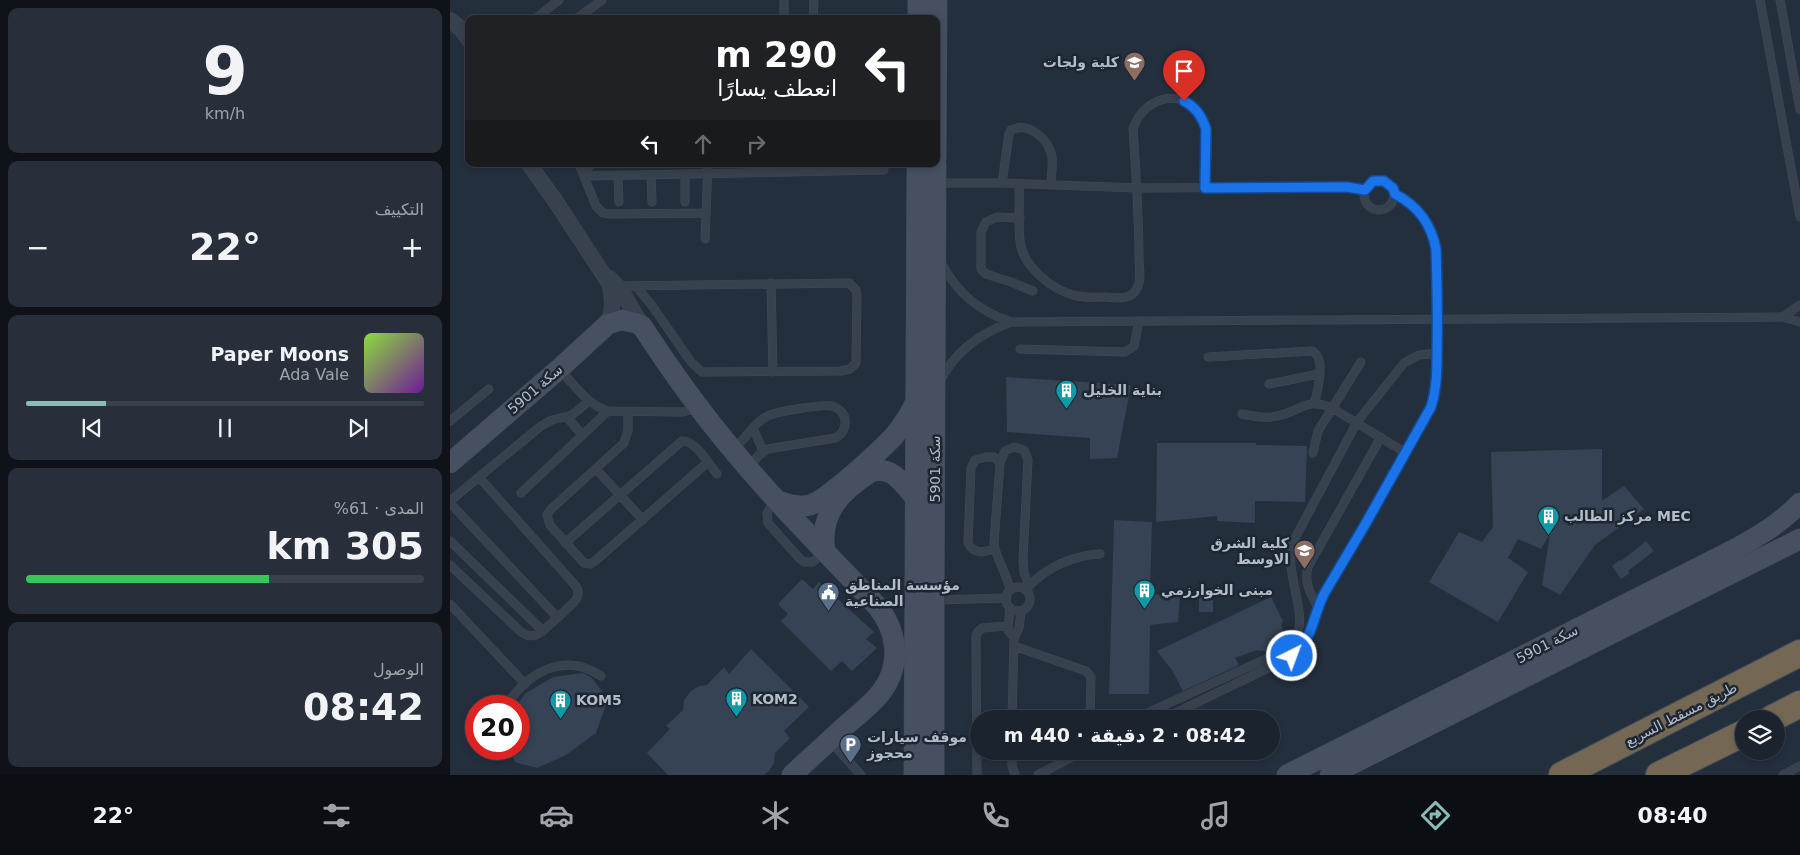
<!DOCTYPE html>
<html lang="ar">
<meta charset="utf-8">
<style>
:root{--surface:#1b232e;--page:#282f3a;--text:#f1f3f6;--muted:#a0a4aa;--line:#39404a;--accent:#8bbbb9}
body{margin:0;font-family:"DejaVu Sans","Noto Sans Arabic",sans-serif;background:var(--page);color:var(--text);direction:rtl;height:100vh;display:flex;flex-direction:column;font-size:19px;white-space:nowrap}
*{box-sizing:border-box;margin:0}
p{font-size:16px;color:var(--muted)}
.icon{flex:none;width:28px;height:28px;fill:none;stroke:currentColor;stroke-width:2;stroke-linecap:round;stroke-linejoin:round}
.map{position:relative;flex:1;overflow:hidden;direction:ltr}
.panel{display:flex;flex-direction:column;gap:8px;padding:8px;background:#0f1319;width:450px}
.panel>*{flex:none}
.guide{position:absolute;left:15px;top:15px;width:475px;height:152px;border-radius:10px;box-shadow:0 2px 8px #0003,0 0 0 1px var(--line);direction:rtl;background:#202124;color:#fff;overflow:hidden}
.fabs{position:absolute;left:1285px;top:710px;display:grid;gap:10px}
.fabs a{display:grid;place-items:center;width:50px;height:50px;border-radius:50%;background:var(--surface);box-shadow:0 2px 8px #0003,0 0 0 1px var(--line);font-size:25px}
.speed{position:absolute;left:15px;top:695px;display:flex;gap:10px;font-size:25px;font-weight:700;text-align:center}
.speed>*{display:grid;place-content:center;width:65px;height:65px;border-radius:50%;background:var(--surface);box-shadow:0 2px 8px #0003,0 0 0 1px var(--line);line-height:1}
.speed .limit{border:8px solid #d22;background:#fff;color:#111}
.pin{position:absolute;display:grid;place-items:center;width:42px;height:42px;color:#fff;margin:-51px -21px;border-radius:50% 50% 50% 0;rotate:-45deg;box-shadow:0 0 5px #0007}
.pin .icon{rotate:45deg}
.me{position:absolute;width:55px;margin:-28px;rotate:42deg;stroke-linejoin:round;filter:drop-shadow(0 0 4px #0008)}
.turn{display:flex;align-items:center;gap:18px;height:105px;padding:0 20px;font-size:22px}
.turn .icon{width:65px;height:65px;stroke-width:2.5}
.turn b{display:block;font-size:35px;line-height:42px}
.lanes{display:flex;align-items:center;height:48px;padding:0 20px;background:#0003;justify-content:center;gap:25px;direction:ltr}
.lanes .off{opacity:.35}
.big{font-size:38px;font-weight:700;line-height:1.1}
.panel .tile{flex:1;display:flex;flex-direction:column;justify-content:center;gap:8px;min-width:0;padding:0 18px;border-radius:10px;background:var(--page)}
.panel .dial{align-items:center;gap:0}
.dial b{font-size:65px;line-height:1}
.song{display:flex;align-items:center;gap:15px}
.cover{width:60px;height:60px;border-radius:8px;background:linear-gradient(135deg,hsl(90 70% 55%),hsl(280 70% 35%))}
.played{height:5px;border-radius:2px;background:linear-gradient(90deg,var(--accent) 20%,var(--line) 20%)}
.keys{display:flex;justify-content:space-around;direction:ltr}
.heat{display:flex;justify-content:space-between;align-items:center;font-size:28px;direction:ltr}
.charge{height:8px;border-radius:4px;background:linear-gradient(90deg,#34c759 61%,var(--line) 0)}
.trip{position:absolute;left:520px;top:710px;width:310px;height:50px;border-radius:25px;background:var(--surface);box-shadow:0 2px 8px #0003,0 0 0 1px var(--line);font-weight:700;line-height:50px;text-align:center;direction:rtl}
.menu{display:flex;height:80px;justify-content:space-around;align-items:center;background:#0b0e12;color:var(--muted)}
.menu .icon{width:35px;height:35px}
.menu .current{color:var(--accent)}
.menu b{font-size:22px;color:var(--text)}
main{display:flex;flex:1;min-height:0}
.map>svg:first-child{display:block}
.building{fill:#364354}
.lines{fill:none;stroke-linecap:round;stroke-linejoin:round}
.lane-casing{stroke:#414a57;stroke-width:9}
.street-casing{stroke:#414a57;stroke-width:16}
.secondary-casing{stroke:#414a57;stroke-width:21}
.highway-casing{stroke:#434c59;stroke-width:28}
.lane{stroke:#38414e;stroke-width:8}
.street{stroke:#38414e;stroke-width:15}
.secondary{stroke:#465061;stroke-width:20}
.highway{stroke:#746855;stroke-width:26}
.route-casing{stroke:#114b97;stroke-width:12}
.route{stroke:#1a73e8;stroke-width:9}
.labels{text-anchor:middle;stroke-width:5;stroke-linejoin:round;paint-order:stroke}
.poi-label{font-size:14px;font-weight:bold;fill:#b4bcc9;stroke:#1d2633;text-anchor:start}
.street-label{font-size:14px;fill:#b4bcc9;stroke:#1d2633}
</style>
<main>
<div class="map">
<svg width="1350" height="775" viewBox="0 0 1350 775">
<rect width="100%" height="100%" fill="#242f3e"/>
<path class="building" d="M556,377l125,8 -14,73 -27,1v-21l-83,-6z
M707,443h99v2l51,1 -2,56 -50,-1v22l-38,-2v-5l-61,6z
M1152,449v52l22,-15 20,23 -49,36 -35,50 -18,-10 8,-51 -9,15 -23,-10 -10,19 20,14 -30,50 -69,-40 30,-50 23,10 11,-15 -2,-75z
M664,520l38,2 -2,72 30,2 -2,26 -28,3 -1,69h-40z
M1196,541l8,10 -26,20 2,2 -9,6 -9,-13 8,-6 1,1z
M352,579l11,10 6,-7 55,50 -8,7 11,9 -25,23 -10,-10 -11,10 -50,-50 7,-7 -10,-10z
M749,596h14v16h-14z
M821,597l12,24 -2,4 5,10 3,1 -1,2 -10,9 -10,5 -11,-2 -22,8 4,7 -56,26 -11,-21 -15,-19z
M301,649l58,58 -25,24 6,7 -15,15 -1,10 -5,8 -5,4h-96l-21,-22 23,-24 -4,-3 17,-16 1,-10 6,-8 9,-6 8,-1 17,-18 5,7z
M133,673l8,4 17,22 -12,34 -30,22 -29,13 -22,-6 -6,-13h10v-47l7,-9 27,-16z"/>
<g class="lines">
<defs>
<path id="lane" d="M1310,0l40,217
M1330,0l20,110
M85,19l24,-19
M126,19l26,-19
M334,19v-19
M363,19l1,-19
M129,164l17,42 7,7 9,1 94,-1
M201,175l1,27
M134,176l300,-6
M134,176l6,-12
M168,176l1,26
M914 195a15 15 0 1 1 30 0a15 15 0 1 1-30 0Z
M487,183h65l135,5 210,-1 18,3
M552,183l7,-49 2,-4c18,-9 38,10 41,27 1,9 -1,19 -1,28
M569,184c1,18 -1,38 1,57 2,25 33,50 57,55 9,2 20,1 30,1 11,1 25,3 30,-9 5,-8 2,-21 2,-30 0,-43 -3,-86 -6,-129 11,-35 57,-44 71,-7 7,17 1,47 1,66
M235,202v-28
M570,218l-23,-1 -11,5 -5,10v37l5,5 25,8 22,9
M255,239l3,-75
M492,264c16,30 37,47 69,58l772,-5 17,5
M321,283l2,89
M168,286l231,-3 7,7 1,6 -1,67 -6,6 -9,2 -139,1 -11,-10 -38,-55 -17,-21
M1333,317l17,-12
M570,349l105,3 9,-6 5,-25
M758,357l104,-6c15,8 5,38 3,52
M109,369c15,15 28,36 49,42l75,1 14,-4
M490,381c15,-30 41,-48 71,-59
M819,384l50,-10
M178,412v18l-4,13 -73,66 -4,6 3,10 34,38 6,1 5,-3 113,-99
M792,414c12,2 23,5 35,2 23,-4 30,-20 55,-8l74,45
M117,417l15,18
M0,421l39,-32
M303,428l10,23
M283,449c14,-10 21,-28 37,-34 10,-4 53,-11 62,-9 8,2 14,9 13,17 0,7 -4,12 -10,15l-67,11 -9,6 -10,12
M863,453l5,-22 43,-69
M146,469l47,51
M29,477l62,-51 11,-6 20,-5 17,-14
M71,493l87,-82
M325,500l-8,13 1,10 32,36 4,3h9l11,-10
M0,501l29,-24 95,107c4,4 5,9 3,14 -3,5 -36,36 -41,37 -6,2 -10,0 -15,-3l-71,-67
M0,503l107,114
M0,541l93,90
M115,543l117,-102c13,-1 27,23 35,33
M545,549c-11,3 -21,6 -27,-6l3,-75 4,-8 11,-3h8l6,6
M556 599a12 12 0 1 1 24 0a12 12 0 1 1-24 0Z
M577,588c20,-21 43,-32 73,-34
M560,590c-3,-17 -15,-33 -16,-47l6,-80 5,-12 9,-4 10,3 4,10 -5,99 1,14 5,13
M486,600l70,-2
M0,604l75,80
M868,607c-8,-14 -14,-24 -10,-40l73,-130
M560,608l-2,22 6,8
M564,646l72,25 5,6 -1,42
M56,706c22,-34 59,-55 95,-30
M562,719l2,-81 5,-10 2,-16
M684,719l147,-67c42,-25 -2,-73 13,-112l63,-118 47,-59 15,-8 18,-2
M713,719l120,-58c33,-18 26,-38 41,-67l42,-71 65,-116c2,-8 5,-15 5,-23 4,-31 2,-64 1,-96 0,-20 2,-42 -7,-60 -7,-16 -20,-26 -35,-34
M380,741l31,34
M53,749v2
M562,751v15l3,9
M527,775l-1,-138 1,-4 5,-5 26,-2
M588,775l45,-24
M1333,775l17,-9"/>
<path id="street" d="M0,20l11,9 8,11
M79,164l27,38 53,81c5,15 4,27 -1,41
M159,278l12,12 21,36"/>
<path id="secondary" d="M468,19v-19
M486,159l1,-159
M0,463l109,-94 49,-45 14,-4 14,3 6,3c28,43 57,84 90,123 45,55 96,105 145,157 20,24 25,58 5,85 -10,14 -26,25 -39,37 -17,16 -34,31 -51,47
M326,500c11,4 22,8 34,5 16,-4 71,-55 84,-69 8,-10 16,-21 21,-33
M375,551c-6,-38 16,-60 46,-79 21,-7 31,11 44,25
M464,775l3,-611
M484,775v-175l2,-436
M837,775l448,-226c24,-13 46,-26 65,-46
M880,775l470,-236"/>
<path id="highway" d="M1321,719l29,-15
M1112,775l238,-122
M1209,775l85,-42"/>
</defs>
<use href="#lane" class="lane-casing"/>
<use href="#street" class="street-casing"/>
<use href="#secondary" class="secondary-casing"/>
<use href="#highway" class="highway-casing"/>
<use href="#lane" class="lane"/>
<use href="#street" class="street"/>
<use href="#secondary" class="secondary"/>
<use href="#highway" class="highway"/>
</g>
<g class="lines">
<defs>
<path id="route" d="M734,101c12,6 18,15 22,28l-1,59 142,-1 18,3 8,-9h11l9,7 2,6c23,12 36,29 41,55 1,33 2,67 1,101 0,19 0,38 -6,57l-65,116 -42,71c-12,24 -10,44 -32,62"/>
</defs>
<use href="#route" class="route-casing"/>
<use href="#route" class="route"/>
</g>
<defs>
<symbol id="university-pin" viewBox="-11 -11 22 30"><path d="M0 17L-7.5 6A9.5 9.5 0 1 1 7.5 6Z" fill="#8d6e63" stroke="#1d2633"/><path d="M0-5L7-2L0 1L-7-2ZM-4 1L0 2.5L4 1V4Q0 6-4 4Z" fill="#fff"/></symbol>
<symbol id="building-pin" viewBox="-11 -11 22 30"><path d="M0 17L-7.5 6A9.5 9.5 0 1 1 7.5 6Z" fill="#0f9aa8" stroke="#1d2633"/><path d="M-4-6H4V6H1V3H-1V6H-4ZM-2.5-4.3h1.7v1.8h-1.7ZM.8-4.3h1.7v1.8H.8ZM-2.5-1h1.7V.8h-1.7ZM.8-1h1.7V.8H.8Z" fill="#fff"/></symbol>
<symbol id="civic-pin" viewBox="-11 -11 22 30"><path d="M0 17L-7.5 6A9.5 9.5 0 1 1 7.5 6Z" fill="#5c6f8a" stroke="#1d2633"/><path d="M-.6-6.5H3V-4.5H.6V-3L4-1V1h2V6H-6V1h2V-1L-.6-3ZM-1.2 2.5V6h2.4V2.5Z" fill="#fff"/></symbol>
<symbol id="parking-pin" viewBox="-11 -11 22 30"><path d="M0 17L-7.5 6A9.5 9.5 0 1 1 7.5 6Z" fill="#5c6f8a" stroke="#1d2633"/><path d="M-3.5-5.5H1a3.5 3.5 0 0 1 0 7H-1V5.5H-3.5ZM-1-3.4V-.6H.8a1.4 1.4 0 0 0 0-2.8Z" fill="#fff"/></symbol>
</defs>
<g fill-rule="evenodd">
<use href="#university-pin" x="672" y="50" width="25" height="34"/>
<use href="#building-pin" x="604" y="378" width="25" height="34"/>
<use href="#building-pin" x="1086" y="504" width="25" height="34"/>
<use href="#university-pin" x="842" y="538" width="25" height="34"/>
<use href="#building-pin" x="682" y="578" width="25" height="34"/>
<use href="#civic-pin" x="366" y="580" width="25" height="34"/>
<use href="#building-pin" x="274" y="686" width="25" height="34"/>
<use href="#building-pin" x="98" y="688" width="25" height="34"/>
<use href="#parking-pin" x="388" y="732" width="25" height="34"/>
</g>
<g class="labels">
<g class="poi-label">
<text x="669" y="67" text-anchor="end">كلية ولجات</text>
<text x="633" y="395">بناية الخليل</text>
<text x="1114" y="521">مركز الطالب MEC</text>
<text x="839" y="548" text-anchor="end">كلية الشرق<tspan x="839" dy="16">الاوسط</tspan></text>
<text x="395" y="590">مؤسسة المناطق<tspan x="395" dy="16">الصناعية</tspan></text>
<text x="711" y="595">مبنى الخوارزمي</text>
<text x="302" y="704">KOM2</text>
<text x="126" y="705">KOM5</text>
<text x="417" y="742">موقف سيارات<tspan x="417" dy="16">محجوز</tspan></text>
</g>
<g class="street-label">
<text transform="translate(85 389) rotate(-41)" y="5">سكة 5901</text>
<text transform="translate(485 469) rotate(-90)" y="5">سكة 5901</text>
<text transform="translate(1097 644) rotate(-27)" y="5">سكة 5901</text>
<text transform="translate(1231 714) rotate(-27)" y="5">طريق مسقط السريع</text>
</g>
</g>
</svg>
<div class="fabs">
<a><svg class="icon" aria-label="layers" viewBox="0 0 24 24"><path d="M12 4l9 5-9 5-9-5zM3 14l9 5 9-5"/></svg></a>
</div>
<div class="speed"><div class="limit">20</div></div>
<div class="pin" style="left:734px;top:101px;background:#d93025"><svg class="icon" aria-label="arrive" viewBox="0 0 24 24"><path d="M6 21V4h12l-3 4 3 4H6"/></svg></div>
<svg class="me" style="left:842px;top:656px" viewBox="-20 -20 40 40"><circle r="17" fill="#1a73e8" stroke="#fff" stroke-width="3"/><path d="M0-11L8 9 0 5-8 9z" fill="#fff"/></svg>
<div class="trip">08:42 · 2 دقيقة · 440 m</div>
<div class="guide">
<div class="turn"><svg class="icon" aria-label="left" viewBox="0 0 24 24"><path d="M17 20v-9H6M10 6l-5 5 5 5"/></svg><div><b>290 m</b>انعطف يسارًا</div></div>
<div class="lanes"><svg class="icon" aria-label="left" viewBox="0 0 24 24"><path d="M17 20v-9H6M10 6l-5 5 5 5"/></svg><svg class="icon off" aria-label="ahead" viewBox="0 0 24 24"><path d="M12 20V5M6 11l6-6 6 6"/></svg><svg class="icon off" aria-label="right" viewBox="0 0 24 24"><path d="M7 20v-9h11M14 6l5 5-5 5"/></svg></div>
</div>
</div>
<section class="panel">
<div class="tile dial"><b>9</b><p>km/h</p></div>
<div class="tile"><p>التكييف</p>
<div class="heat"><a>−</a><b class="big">22°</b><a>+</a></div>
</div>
<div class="tile">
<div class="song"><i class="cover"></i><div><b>Paper Moons</b><p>Ada Vale</p></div></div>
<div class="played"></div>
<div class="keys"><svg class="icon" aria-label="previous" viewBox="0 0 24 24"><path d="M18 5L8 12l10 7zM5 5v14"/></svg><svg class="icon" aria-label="pause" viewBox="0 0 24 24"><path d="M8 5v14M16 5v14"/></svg><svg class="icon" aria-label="next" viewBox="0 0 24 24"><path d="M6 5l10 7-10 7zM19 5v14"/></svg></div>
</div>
<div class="tile"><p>المدى · 61%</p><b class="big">305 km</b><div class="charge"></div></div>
<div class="tile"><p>الوصول</p><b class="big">08:42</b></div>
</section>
</main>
<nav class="menu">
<b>08:40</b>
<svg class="icon current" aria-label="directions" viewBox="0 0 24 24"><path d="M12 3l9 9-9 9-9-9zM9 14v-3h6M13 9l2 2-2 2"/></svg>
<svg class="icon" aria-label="music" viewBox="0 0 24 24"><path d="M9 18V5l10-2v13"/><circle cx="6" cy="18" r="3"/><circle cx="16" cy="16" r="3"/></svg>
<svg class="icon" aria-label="phone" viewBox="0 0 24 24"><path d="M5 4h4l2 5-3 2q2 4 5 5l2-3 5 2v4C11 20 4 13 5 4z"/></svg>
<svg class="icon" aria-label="climate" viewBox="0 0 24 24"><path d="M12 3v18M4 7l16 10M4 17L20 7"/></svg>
<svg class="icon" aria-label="car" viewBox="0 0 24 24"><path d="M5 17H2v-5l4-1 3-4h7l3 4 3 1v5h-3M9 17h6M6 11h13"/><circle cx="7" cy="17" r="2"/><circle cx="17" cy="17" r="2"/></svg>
<svg class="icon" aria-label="filters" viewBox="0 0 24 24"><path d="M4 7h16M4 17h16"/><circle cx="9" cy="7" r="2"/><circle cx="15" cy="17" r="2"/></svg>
<b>22°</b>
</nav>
